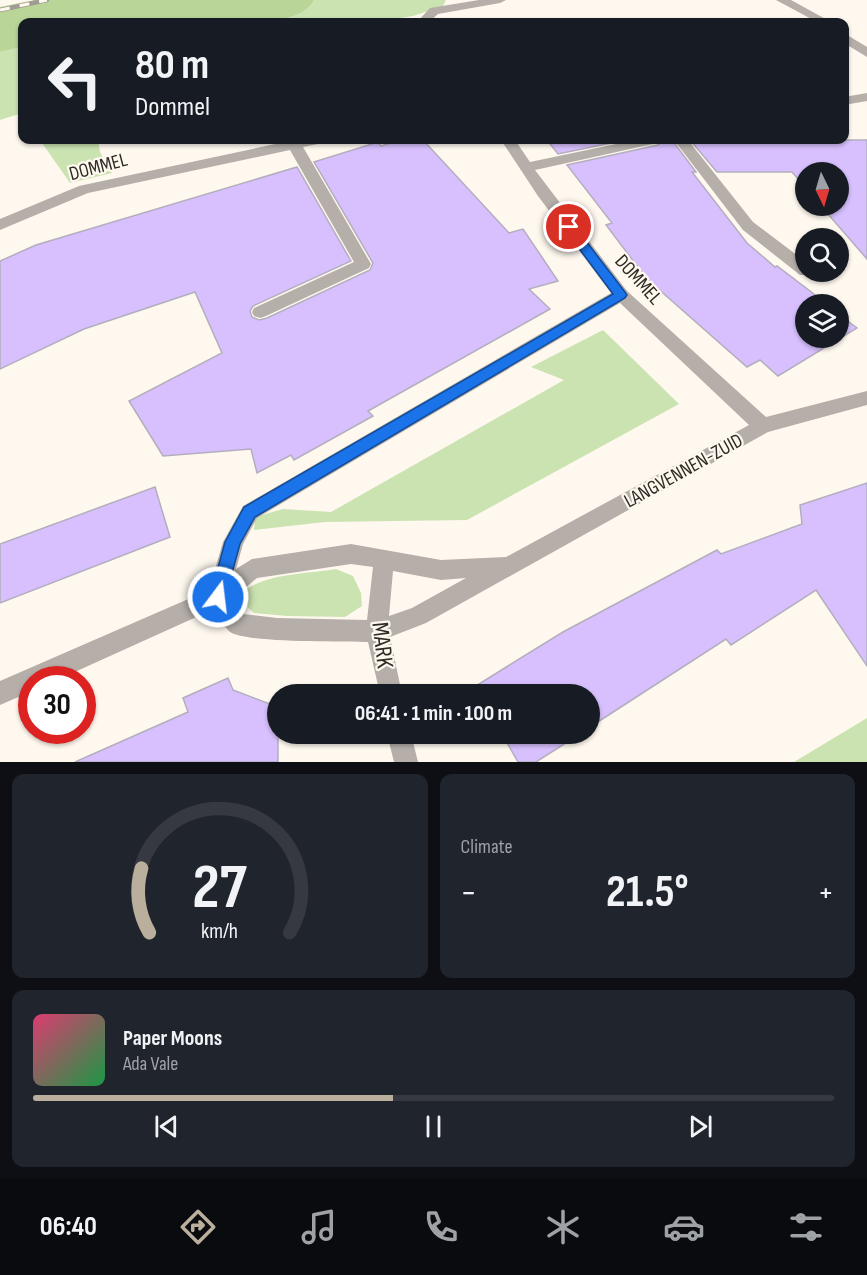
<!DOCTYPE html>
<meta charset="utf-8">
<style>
:root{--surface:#171b24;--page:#20242c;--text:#f1f3f6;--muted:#9ea1a6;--line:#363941;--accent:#baae9c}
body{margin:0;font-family:"Sofia Sans Condensed",sans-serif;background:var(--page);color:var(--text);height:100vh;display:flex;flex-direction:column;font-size:22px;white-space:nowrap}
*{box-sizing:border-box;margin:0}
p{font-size:20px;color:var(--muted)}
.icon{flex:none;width:33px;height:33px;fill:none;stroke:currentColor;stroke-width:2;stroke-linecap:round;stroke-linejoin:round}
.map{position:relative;height:762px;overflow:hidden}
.panel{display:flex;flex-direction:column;gap:12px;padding:12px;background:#0d0f14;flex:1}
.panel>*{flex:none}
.banner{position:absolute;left:18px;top:18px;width:831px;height:126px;border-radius:12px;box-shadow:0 2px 4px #0004;background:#171b24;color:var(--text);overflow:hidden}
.needle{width:39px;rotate:175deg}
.controls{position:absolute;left:795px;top:162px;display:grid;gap:12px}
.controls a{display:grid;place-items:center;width:54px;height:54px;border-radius:50%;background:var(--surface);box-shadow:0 2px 4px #0004;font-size:30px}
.speed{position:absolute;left:18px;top:666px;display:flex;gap:12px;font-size:30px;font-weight:700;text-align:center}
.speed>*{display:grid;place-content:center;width:78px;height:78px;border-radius:50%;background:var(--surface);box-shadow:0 2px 4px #0004;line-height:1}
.speed .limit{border:9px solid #d22;background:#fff;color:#111}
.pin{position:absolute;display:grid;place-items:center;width:51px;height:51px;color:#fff;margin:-26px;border:3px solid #fff;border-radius:50%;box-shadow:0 2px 6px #0007}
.me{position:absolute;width:66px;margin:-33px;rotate:15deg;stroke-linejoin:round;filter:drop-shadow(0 0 4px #0008)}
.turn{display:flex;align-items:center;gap:21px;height:126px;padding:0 18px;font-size:27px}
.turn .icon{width:78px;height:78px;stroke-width:2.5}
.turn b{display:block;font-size:42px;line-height:51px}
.big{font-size:45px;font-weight:700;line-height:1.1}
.panel .tile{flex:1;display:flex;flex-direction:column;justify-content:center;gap:9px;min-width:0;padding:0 21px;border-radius:12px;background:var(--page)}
.panel .dial{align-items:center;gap:0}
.dial svg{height:156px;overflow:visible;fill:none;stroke:var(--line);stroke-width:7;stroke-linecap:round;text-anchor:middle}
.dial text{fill:var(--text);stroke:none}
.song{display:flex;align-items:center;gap:18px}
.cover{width:72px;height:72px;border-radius:9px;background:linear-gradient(135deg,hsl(340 70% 55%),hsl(140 70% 35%))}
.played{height:6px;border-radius:3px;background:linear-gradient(90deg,var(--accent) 45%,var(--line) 45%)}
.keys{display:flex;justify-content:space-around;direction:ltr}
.heat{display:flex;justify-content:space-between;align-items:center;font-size:33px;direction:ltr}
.panel .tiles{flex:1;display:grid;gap:12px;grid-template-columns:1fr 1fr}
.tile:last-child{grid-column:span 2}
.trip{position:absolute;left:267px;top:684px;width:333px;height:60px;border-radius:30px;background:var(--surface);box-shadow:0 2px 4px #0004;font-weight:700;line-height:60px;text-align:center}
.tabs{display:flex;height:96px;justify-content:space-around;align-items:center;background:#090b0e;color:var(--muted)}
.tabs .icon{width:42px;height:42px}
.tabs .active{color:var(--accent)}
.tabs b{font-size:27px;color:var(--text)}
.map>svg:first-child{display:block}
.green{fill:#cbe3b1}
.forest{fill:#b9d598}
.building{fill:#d7c0fd;stroke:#b3aebe;stroke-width:1.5}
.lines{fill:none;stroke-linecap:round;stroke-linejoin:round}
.minor{fill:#b5aea9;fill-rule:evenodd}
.rail-casing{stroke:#a09b93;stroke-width:4.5}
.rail{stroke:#fef8ef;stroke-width:3;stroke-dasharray:10;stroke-linecap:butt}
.route{fill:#1a73e8;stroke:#114b97;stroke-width:1.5}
.labels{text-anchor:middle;stroke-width:4.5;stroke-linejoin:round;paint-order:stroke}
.street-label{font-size:20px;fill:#2e2a24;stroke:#fef8ef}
.near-street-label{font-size:24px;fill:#2e2a24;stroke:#fef8ef}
</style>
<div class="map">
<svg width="867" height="762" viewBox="0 0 867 762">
<rect width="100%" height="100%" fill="#fef8ef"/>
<path class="green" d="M314,0h132l-3,6 -30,10 -39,6h-114c20,-3 44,-3 54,-22z
M22,47v72l-3,-5 -19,6v-68z
M40,140h58l2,12 12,21 -42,10z
M603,330l76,74 -212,116 -142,2 -71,8 1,-13 28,-8 48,3 233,-132 -33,-13z
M336,569l17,7 8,17 1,13 -17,11 -58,-1 -33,-3 -11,-10 -1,-11c25,-19 65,-18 94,-23z
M867,718v44h-73z"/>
<path class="forest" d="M35,0h279c-10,19 -34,19 -54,22h-238v25l-22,5v-45z"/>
<path class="building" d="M400,140h23l86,93 14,-4 35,52 -29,8 21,20 -182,102 5,5 -79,44 -3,-5 -34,18 -6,-24 -88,7 -34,-55 93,-48 -27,-61 -111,37 -84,40v-108l36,-16 261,-78 54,94 -98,45 -3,5 2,6 7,3 8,-2 103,-48 3,-7 -59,-101 64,-20 3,4z
M547,140h79l-68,14z
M662,140h10l24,32h-4l55,71 28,24 2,-1 50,38h-21v34h32v-24l19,14 -79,48 -18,-16 -13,7 -100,-88 -41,-54 6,-2 -45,-58 91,-20z
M690,140h177v119l-46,-53h17v-34h-32v16l-14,-16h-75z
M867,483v183l-51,-76 -85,55 -5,-6 -136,88v-33h-112l-4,-7 89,-55 154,-82 4,4 81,-30 -2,-19z
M155,487l15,50 -170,66v-59z
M228,678l5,12 45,17v55h-203l113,-50 -5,-14z
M502,734h78l-44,28h-18z"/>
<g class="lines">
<path class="minor" d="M479,0h27l-6,3 -62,11 -9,8h-12l13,-14z
M776,0h15l40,22h-14z
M844,33l23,14v10l-23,-14z
M867,93v8l-23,4v-8z
M294,140h31l-2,3 -20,4 68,117 -2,4 -103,48 -6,2 -6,-2 -2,-4 2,-4 100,-46 -64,-112 -202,43 -88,37v-11l79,-33z
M501,140h14l15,22 105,-22h25l-2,3 -5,1 -118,26 92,121 139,126 101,-26v14l-99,27 -342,191 -36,14 12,57h-22l-12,-52c-24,-1 -122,1 -138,-10 -6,-5 -11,-16 -16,-23l-157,71h-25v11l-32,14v-24l209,-91 14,-48 20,-36 368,-213 -73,-97zM620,303l129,122 -243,132 -65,3 -90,-16 -99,15 -16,10 7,-25 14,-26zM351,564l22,3 -6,53 -90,-2 -34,-4 -11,-15 25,-21zM393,571l48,9 25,-2 -54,30 -23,8z
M674,140h14l65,82 53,40v10h8l-2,3h-12l-57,-45z
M387,734h24l7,28h-24z"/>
<defs>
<path id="rail" d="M0,10l47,-10"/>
</defs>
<use href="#rail" class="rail-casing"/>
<use href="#rail" class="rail"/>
</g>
<path class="route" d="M569,223l4,1 52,68 2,3 -2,3 -370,219 -15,27 -16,58 -6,3 -6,-3 -2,-5 15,-55 19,-35 369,-213 -50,-67z"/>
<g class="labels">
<g class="street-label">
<text transform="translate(98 166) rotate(-15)" y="7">DOMMEL</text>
<text transform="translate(639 279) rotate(48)" y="7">DOMMEL</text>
<text transform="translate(683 470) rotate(-29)" y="7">LANGVENNEN-ZUID</text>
</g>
<g class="near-street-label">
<text transform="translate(383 645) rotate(83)" y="8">MARK</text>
</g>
</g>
</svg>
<div class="controls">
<a><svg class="needle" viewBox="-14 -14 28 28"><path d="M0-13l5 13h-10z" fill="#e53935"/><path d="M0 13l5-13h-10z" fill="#9ea1a6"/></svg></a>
<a><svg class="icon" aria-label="search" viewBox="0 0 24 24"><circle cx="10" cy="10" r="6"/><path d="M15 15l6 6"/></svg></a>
<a><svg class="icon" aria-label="layers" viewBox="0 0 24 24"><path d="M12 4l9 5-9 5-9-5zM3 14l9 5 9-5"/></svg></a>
</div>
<div class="speed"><div class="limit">30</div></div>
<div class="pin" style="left:569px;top:227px;background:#d93025"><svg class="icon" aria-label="arrive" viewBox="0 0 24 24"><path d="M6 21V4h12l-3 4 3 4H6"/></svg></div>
<svg class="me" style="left:218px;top:597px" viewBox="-20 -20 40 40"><circle r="17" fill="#1a73e8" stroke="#fff" stroke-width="3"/><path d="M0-11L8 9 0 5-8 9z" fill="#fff"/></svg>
<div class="trip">06:41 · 1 min · 100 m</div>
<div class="banner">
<div class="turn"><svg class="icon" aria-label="left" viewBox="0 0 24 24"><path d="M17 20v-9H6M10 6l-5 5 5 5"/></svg><div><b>80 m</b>Dommel</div></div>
</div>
</div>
<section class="panel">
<div class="tiles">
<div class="tile dial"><svg viewBox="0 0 100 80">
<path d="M14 69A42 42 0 1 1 86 69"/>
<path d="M14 69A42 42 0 0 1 10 36" stroke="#baae9c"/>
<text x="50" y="56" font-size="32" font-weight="700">27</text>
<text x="50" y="72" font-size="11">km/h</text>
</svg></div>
<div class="tile"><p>Climate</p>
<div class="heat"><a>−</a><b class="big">21.5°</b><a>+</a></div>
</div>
<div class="tile">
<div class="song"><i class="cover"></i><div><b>Paper Moons</b><p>Ada Vale</p></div></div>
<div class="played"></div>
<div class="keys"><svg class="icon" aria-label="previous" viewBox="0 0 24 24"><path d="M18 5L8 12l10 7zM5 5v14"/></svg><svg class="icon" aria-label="pause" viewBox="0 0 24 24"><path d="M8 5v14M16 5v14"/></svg><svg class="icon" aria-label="next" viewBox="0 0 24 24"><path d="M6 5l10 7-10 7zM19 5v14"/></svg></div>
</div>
</div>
</section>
<nav class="tabs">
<b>06:40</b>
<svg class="icon active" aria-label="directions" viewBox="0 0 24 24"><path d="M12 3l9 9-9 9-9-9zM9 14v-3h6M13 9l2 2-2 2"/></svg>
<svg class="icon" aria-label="music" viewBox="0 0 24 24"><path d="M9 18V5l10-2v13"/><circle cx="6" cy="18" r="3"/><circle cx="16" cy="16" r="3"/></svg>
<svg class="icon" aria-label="phone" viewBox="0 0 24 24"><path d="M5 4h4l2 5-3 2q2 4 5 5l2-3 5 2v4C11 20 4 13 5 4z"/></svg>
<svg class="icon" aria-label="climate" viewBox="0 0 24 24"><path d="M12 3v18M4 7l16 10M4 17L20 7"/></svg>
<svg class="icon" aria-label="car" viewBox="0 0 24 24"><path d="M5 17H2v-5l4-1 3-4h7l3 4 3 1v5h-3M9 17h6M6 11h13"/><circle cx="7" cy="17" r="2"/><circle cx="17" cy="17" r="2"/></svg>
<svg class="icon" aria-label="filters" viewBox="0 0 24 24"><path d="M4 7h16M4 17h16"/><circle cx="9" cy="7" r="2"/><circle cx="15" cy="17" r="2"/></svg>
</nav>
